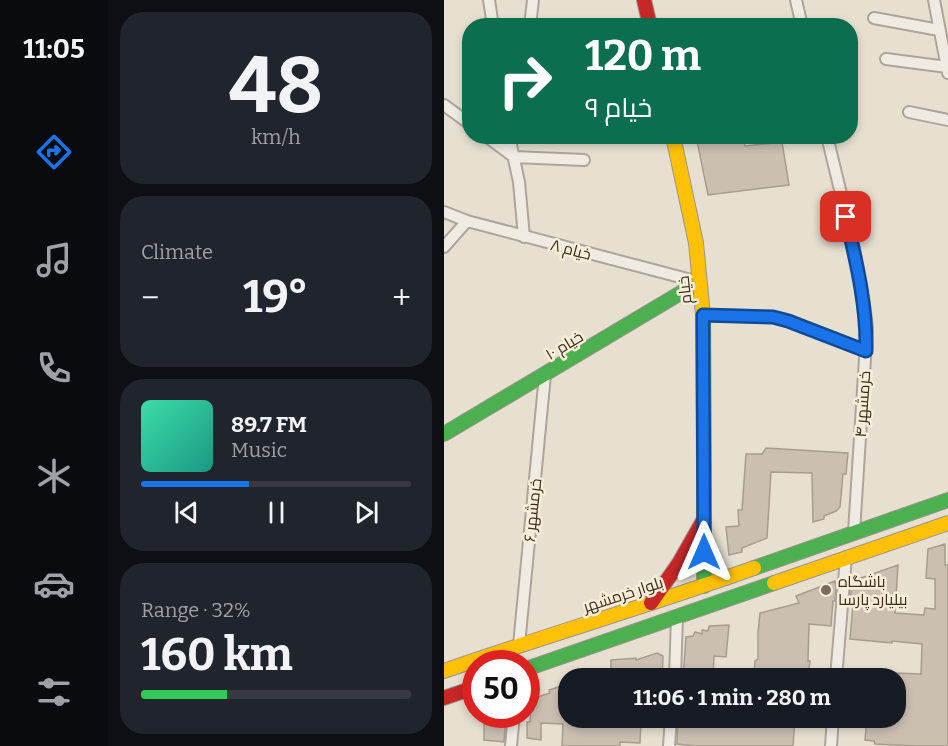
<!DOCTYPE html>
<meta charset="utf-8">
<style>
:root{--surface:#171b24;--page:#20242c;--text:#f1f3f6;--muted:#9ea1a6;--line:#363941;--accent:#1a73e8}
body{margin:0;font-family:Bitter,Cairo,serif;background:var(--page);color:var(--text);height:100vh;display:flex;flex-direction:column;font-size:22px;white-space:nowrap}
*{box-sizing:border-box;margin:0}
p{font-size:20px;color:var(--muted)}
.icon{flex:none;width:33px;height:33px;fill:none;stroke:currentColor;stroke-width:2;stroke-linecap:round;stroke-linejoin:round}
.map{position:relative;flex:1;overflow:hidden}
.details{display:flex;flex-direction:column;gap:12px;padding:12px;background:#0d0f14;width:336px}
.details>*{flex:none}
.guide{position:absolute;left:18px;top:18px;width:396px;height:126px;border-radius:24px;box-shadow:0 3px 9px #0003;background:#0b6e4f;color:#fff;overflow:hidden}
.speed{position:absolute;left:18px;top:650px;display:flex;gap:12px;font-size:30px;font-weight:700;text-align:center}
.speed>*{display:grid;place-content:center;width:78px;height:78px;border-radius:50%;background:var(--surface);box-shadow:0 3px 9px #0003;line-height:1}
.speed .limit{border:9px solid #d22;background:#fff;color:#111}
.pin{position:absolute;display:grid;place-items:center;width:51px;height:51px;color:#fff;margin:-26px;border-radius:12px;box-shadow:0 3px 9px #0006}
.me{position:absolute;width:66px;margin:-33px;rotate:0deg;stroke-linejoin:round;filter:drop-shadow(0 0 4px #0008)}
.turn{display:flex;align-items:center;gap:21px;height:126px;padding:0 24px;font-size:27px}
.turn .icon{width:78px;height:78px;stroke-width:2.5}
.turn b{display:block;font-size:42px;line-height:51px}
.big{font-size:45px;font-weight:700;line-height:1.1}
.details .widget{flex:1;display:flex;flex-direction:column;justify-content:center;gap:9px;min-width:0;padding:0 21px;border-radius:24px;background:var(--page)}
.details .dial{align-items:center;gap:0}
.dial b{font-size:78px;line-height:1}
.song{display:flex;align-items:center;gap:18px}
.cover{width:72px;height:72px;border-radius:9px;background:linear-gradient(135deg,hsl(160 70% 55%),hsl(170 70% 35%))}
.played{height:6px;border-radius:3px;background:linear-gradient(90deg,var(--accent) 40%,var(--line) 40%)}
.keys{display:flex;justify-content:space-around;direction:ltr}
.heat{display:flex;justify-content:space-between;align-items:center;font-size:33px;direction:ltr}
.charge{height:9px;border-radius:4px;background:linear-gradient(90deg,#34c759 32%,var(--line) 0)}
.trip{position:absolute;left:114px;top:668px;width:348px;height:60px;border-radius:24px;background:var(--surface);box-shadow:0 3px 9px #0003;font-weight:700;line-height:60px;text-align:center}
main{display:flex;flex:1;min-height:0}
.dock{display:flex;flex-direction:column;width:108px;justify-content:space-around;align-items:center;background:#090b0e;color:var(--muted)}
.dock .icon{width:42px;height:42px}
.dock .selected{color:var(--accent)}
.dock b{font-size:27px;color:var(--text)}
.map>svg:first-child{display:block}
.building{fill:#cbbfb2;stroke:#a89c90;stroke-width:1.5}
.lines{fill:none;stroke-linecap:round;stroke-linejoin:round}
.street-casing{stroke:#ada599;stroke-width:14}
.fast-casing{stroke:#9c958a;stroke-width:16}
.slow-casing{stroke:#9c958a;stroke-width:16}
.jam-casing{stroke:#9c958a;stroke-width:16}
.street{stroke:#efebe3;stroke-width:10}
.fast{stroke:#4caf50;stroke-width:14}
.slow{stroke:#ffc107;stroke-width:14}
.jam{stroke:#c62828;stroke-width:14}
.route-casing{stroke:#114b97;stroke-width:15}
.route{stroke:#1a73e8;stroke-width:10}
.poi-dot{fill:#786c5e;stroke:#f7eed8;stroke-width:2}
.labels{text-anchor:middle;stroke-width:5;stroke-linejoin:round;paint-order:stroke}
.street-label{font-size:16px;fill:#3d2e20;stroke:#f7eed8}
.poi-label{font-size:16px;fill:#3d2e20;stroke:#f7eed8;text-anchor:start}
</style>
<main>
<nav class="dock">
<b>11:05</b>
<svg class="icon selected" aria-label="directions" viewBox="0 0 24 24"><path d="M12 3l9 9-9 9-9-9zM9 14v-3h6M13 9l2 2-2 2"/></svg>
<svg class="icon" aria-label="music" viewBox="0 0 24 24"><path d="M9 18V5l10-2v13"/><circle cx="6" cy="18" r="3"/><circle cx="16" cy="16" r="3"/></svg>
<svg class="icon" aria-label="phone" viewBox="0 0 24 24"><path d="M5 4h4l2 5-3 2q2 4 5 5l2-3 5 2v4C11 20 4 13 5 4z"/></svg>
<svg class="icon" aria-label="climate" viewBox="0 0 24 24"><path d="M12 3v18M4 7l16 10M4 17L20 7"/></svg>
<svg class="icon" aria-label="car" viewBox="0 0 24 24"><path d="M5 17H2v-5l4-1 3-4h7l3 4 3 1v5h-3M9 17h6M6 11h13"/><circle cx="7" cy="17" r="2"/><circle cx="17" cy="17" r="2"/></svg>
<svg class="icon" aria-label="filters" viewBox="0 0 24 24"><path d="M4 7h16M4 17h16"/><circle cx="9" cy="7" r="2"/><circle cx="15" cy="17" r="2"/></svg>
</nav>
<section class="details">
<div class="widget dial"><b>48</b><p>km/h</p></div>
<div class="widget"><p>Climate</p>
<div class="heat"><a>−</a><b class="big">19°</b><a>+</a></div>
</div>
<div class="widget">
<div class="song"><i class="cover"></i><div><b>89.7 FM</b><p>Music</p></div></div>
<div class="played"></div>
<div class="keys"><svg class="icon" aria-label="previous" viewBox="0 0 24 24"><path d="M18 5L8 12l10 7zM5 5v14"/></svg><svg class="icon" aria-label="pause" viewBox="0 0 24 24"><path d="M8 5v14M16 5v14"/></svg><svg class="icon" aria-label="next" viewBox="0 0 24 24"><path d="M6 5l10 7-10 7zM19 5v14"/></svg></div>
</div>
<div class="widget"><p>Range · 32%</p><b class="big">160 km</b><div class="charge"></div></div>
</section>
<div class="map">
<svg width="504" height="746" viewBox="0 0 504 746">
<rect width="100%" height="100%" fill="#e7e0d1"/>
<path class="building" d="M252,136h47l2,10 37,-4 7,43 -81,10z
M322,448l82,5 -2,21h-3l-3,33 -4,4 -12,5v3l-11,3 -1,-49 -41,-1 -4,66 -25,10v4l-13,3 -3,-28 13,-1 -1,-16h4l4,-56h16z
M501,544v21h3v181h-32l-41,-2 -1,-3 -9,-1 2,-23h29v-44l25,1 1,-30 -30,-3v2l-42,-4 3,-36h-3l2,-22 46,-16 -3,48 29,2 1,-7 10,1v-30l-9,-1 2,-29z
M391,581l1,5 -1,15h-2l-2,25 -22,-2 -1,37h2l-2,17h-54l1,-17 3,-2v-26l2,-20 39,-10 -3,-7z
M285,625l-3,32 -12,-1 -1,22h-30l3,-41 7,-1 2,-4 7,2v-4l6,1 1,-5z
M213,653l6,3 -1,22h-51v-18l25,-2v2z
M124,684v33h61v3l12,1 -1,22 -20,-1v4h-58l1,-22 -22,-1v17l-14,-2v-16h3l1,-23 19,-6 -1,-3z
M40,714h22l-2,28 -20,-2z
M234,717h25l-1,6 26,2 2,-7 25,1v-2h40l-2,29h-97l-19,-2z"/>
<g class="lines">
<defs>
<path id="street" d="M45,0l4,26
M352,0l6,26
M490,0l14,73
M430,18l65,12
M86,26l3,-26
M442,59l61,8
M0,105l26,19
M465,112l39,8
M42,136l28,21
M65,136l10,46 5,55
M383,136c15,63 32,126 40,191l-13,205
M70,157l70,3
M0,212l23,9 232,61
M0,247l23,-26
M259,315l70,2 15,3 78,31
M75,645l26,-270
M231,678l2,-61
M392,678l10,-121
M67,746l3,-32
M225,746l2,-29
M387,746l2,-29"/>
<path id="fast" d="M0,434l255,-152
M260,467v119
M310,568l194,-68
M82,669l248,-86"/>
<path id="slow" d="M229,136l23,107 7,72 1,152
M330,583l174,-60
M0,671c103,-36 207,-66 310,-103"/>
<path id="jam" d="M200,0l6,26
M207,603l28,-40 24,-42
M0,698l32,-11"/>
</defs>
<use href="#street" class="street-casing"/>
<use href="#fast" class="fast-casing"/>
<use href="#slow" class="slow-casing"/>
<use href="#jam" class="jam-casing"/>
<use href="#street" class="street"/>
<use href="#fast" class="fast"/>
<use href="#slow" class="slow"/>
<use href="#jam" class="jam"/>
</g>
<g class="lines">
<defs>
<path id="route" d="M260,552l-1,-237 70,2 15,4 78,30c1,-46 -10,-90 -20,-134"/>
</defs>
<use href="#route" class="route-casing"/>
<use href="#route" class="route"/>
</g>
<circle class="poi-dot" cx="382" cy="590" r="6"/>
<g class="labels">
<g class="street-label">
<text transform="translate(127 249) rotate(15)" y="6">خیام ۸</text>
<text transform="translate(240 290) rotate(-96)" y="6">خیام</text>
<text transform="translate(120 345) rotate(-31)" y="6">خیام ۱۰</text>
<text transform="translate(418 404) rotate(-86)" y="6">خرمشهر ۴</text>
<text transform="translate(88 510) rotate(-84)" y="6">خرمشهر ۶</text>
<text transform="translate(179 594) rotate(-18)" y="6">بلوار خرمشهر</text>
</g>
<g class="poi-label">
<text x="394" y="587">باشگاه<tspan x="394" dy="18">بیلیارد پارسا</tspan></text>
</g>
</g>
</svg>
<div class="speed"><div class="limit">50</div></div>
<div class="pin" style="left:402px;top:217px;background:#d93025"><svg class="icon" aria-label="arrive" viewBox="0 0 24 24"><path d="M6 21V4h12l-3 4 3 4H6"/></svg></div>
<svg class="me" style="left:260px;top:552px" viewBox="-20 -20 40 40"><path d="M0-17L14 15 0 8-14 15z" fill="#1a73e8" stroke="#fff" stroke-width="4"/></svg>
<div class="trip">11:06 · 1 min · 280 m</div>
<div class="guide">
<div class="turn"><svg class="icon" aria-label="right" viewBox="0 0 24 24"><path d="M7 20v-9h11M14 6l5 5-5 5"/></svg><div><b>120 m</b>خیام ۹</div></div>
</div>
</div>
</main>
